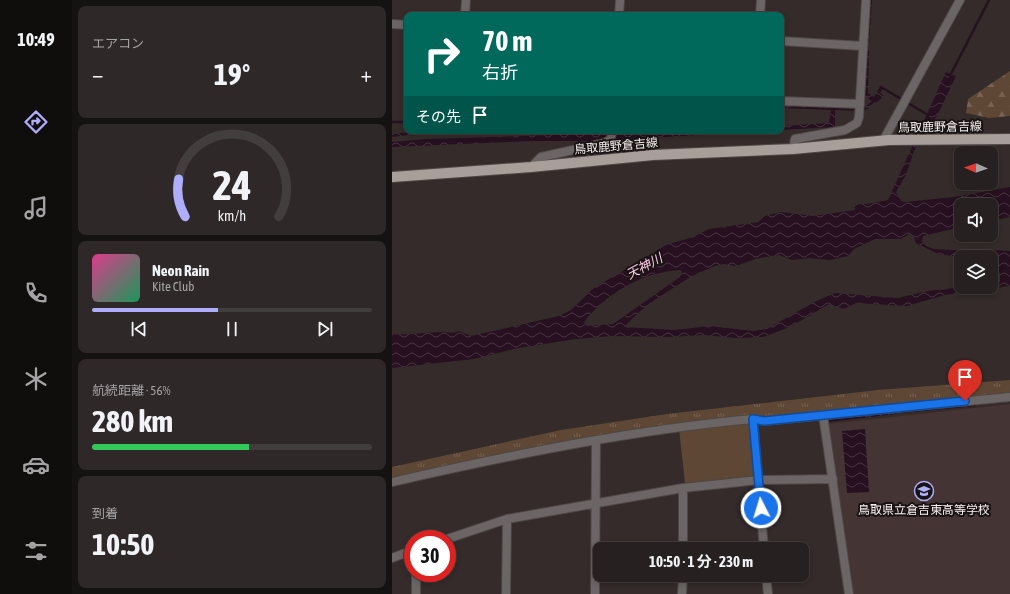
<!DOCTYPE html>
<html lang="ja">
<meta charset="utf-8">
<style>
:root{--surface:#272020;--page:#2f2829;--text:#f1f3f6;--muted:#a4a3a5;--line:#433e3e;--accent:#aeaefa}
body{margin:0;font-family:"Asap Condensed","Noto Sans JP",sans-serif;background:var(--page);color:var(--text);height:100vh;display:flex;flex-direction:column;font-size:15px;white-space:nowrap}
*{box-sizing:border-box;margin:0}
p{font-size:13px;color:var(--muted)}
.icon{flex:none;width:22px;height:22px;fill:none;stroke:currentColor;stroke-width:2;stroke-linecap:round;stroke-linejoin:round}
.map{position:relative;flex:1;overflow:hidden}
.side{display:flex;flex-direction:column;gap:6px;padding:6px;background:#151212;width:320px}
.side>*{flex:none}
.top-card{position:absolute;left:12px;top:12px;width:380px;height:122px;border-radius:8px;box-shadow:0 2px 6px #0003,0 0 0 1px var(--line);background:#00695c;color:#fff;overflow:hidden}
.needle{width:26px;rotate:272deg}
.controls{position:absolute;left:562px;top:146px;display:grid;gap:8px}
.controls a{display:grid;place-items:center;width:44px;height:44px;border-radius:8px;background:var(--surface);box-shadow:0 2px 6px #0003,0 0 0 1px var(--line);font-size:20px}
.speed{position:absolute;left:12px;top:530px;display:flex;gap:8px;font-size:20px;font-weight:700;text-align:center}
.speed>*{display:grid;place-content:center;width:52px;height:52px;border-radius:50%;background:var(--surface);box-shadow:0 2px 6px #0003,0 0 0 1px var(--line);line-height:1}
.speed .limit{border:6px solid #d22;background:#fff;color:#111}
.pin{position:absolute;display:grid;place-items:center;width:34px;height:34px;color:#fff;margin:-41px -17px;border-radius:50% 50% 50% 0;rotate:-45deg;box-shadow:0 0 4px #0007}
.pin .icon{rotate:45deg}
.me{position:absolute;width:44px;margin:-22px;rotate:355deg;stroke-linejoin:round;filter:drop-shadow(0 0 3px #0008)}
.turn{display:flex;align-items:center;gap:14px;height:84px;padding:0 12px;font-size:18px}
.turn .icon{width:52px;height:52px;stroke-width:2.5}
.turn b{display:block;font-size:28px;line-height:34px}
.then{display:flex;align-items:center;height:38px;padding:0 12px;background:#0003;gap:8px;font-size:15px}
.big{font-size:30px;font-weight:700;line-height:1.1}
.side .widget{flex:1;display:flex;flex-direction:column;justify-content:center;gap:6px;min-width:0;padding:0 14px;border-radius:8px;background:var(--page)}
.side .dial{align-items:center;gap:0}
.dial svg{height:104px;overflow:visible;fill:none;stroke:var(--line);stroke-width:7;stroke-linecap:round;text-anchor:middle}
.dial text{fill:var(--text);stroke:none}
.song{display:flex;align-items:center;gap:12px}
.cover{width:48px;height:48px;border-radius:6px;background:linear-gradient(135deg,hsl(330 70% 55%),hsl(150 70% 35%))}
.played{height:4px;border-radius:2px;background:linear-gradient(90deg,var(--accent) 45%,var(--line) 45%)}
.keys{display:flex;justify-content:space-around;direction:ltr}
.heat{display:flex;justify-content:space-between;align-items:center;font-size:22px;direction:ltr}
.charge{height:6px;border-radius:3px;background:linear-gradient(90deg,#34c759 56%,var(--line) 0)}
.trip{position:absolute;left:201px;top:542px;width:216px;height:40px;border-radius:8px;background:var(--surface);box-shadow:0 2px 6px #0003,0 0 0 1px var(--line);font-weight:700;line-height:40px;text-align:center}
main{display:flex;flex:1;min-height:0}
.tabs{display:flex;flex-direction:column;width:72px;justify-content:space-around;align-items:center;background:#100d0d;color:var(--muted)}
.tabs .icon{width:28px;height:28px}
.tabs .selected{color:var(--accent)}
.tabs b{font-size:18px;color:var(--text)}
.map>svg:first-child{display:block}
.built{fill:#443433}
.grass{fill:url(#grass-tufts)}
.forest{fill:url(#forest-firs)}
.green{fill:#5e4734}
.water{fill:url(#water-waves);fill-rule:evenodd}
.lines{fill:none;stroke-linecap:round;stroke-linejoin:round}
.stream{stroke:#27101f;stroke-width:2.5}
.minor-casing{stroke:#4f4746;stroke-width:10}
.primary-casing{stroke:#4f4746;stroke-width:12}
.minor{stroke:#6b6665;stroke-width:8}
.primary{stroke:#a89f9b;stroke-width:10}
.route-casing{stroke:#114b97;stroke-width:10}
.route{stroke:#1a73e8;stroke-width:7}
.labels{text-anchor:middle;stroke-width:4;stroke-linejoin:round;paint-order:stroke}
.street-label{font-size:12px;fill:#f6f0ef;stroke:#191414}
.poi-label{font-size:12px;fill:#f6f0ef;stroke:#191414}
.water-label{font-size:13px;font-style:italic;fill:#ffc8e9;stroke:#191414}
</style>
<main>
<nav class="tabs">
<b>10:49</b>
<svg class="icon selected" aria-label="directions" viewBox="0 0 24 24"><path d="M12 3l9 9-9 9-9-9zM9 14v-3h6M13 9l2 2-2 2"/></svg>
<svg class="icon" aria-label="music" viewBox="0 0 24 24"><path d="M9 18V5l10-2v13"/><circle cx="6" cy="18" r="3"/><circle cx="16" cy="16" r="3"/></svg>
<svg class="icon" aria-label="phone" viewBox="0 0 24 24"><path d="M5 4h4l2 5-3 2q2 4 5 5l2-3 5 2v4C11 20 4 13 5 4z"/></svg>
<svg class="icon" aria-label="climate" viewBox="0 0 24 24"><path d="M12 3v18M4 7l16 10M4 17L20 7"/></svg>
<svg class="icon" aria-label="car" viewBox="0 0 24 24"><path d="M5 17H2v-5l4-1 3-4h7l3 4 3 1v5h-3M9 17h6M6 11h13"/><circle cx="7" cy="17" r="2"/><circle cx="17" cy="17" r="2"/></svg>
<svg class="icon" aria-label="filters" viewBox="0 0 24 24"><path d="M4 7h16M4 17h16"/><circle cx="9" cy="7" r="2"/><circle cx="15" cy="17" r="2"/></svg>
</nav>
<section class="side">
<div class="widget"><p>エアコン</p>
<div class="heat"><a>−</a><b class="big">19°</b><a>+</a></div>
</div>
<div class="widget dial"><svg viewBox="0 0 100 80">
<path d="M14 69A42 42 0 1 1 86 69"/>
<path d="M14 69A42 42 0 0 1 9 40" stroke="#aeaefa"/>
<text x="50" y="56" font-size="32" font-weight="700">24</text>
<text x="50" y="72" font-size="11">km/h</text>
</svg></div>
<div class="widget">
<div class="song"><i class="cover"></i><div><b>Neon Rain</b><p>Kite Club</p></div></div>
<div class="played"></div>
<div class="keys"><svg class="icon" aria-label="previous" viewBox="0 0 24 24"><path d="M18 5L8 12l10 7zM5 5v14"/></svg><svg class="icon" aria-label="pause" viewBox="0 0 24 24"><path d="M8 5v14M16 5v14"/></svg><svg class="icon" aria-label="next" viewBox="0 0 24 24"><path d="M6 5l10 7-10 7zM19 5v14"/></svg></div>
</div>
<div class="widget"><p>航続距離 · 56%</p><b class="big">280 km</b><div class="charge"></div></div>
<div class="widget"><p>到着</p><b class="big">10:50</b></div>
</section>
<div class="map">
<svg width="618" height="594" viewBox="0 0 618 594">
<defs>
<pattern id="grass-tufts" width="24" height="20" patternUnits="userSpaceOnUse"><rect width="24" height="20" fill="#5e4734"/><path d="M3 7l-1-3M5 7V3M7 7l1-3M15 17l-1-3M17 17v-4M19 17l1-3" fill="none" stroke="#766252"/></pattern>
<pattern id="forest-firs" width="22" height="20" patternUnits="userSpaceOnUse"><rect width="22" height="20" fill="#5e4734"/><path d="M5 1l3.5 6h-7zM16 11l3.5 6h-7z" fill="#766252"/></pattern>
<pattern id="water-waves" width="16" height="10" patternUnits="userSpaceOnUse"><rect width="16" height="10" fill="#27101f"/><path d="M0 5q4-4 8 0t8 0" fill="none" stroke="#473340"/></pattern>
</defs>
<rect width="100%" height="100%" fill="#342b2a"/>
<path class="built" d="M618,404v190h-157l-25,-170z"/>
<path class="grass" d="M618,380v13l-237,23 -55,4 -326,61v-14l169,-37 106,-16 211,-24z"/>
<path class="forest" d="M618,71v45l-21,2 -23,-5 2,-14z"/>
<path class="green" d="M354,422l4,5 4,46 -4,6 -65,4 -6,-54z"/>
<path class="water" d="M477,0h3l-3,43h-2z
M474,51h3l-1,42 6,4 7,-12 3,2 -4,6 3,2 -2,4 -17,12 -29,-1v17l-54,3v-4l48,-3 2,-13 -50,-2v-4l84,3 7,-6 -7,-5z
M554,72l10,4 -18,38 -24,37 -8,24 -10,17 5,9 4,1 49,-5 56,-10v30l-19,4v-16h-30v22l-38,9 -1,5 4,5 8,3 56,3 6,-2 14,1v35l-65,9 -38,11 -51,-3 -12,6 -15,-5 -39,23 -27,10 -27,1 -31,-3 -37,2 -55,-1 -37,3 -58,9 -44,11 -82,9v-34c16,2 32,-2 49,-2 7,0 11,2 18,-1l12,5 88,-20 12,-6 23,-22 72,-43 27,-8 16,-8 49,-7 7,-6 16,-4 32,4 42,-6v-6c12,1 22,-2 33,-4zM517,234l4,1 3,8 22,11 21,3h32v13l9,3v9l-9,2v3l-30,-1 -19,4h-9l-36,8 -62,-5 -21,9 -47,27 -14,2 -43,-5 -36,4 -50,-3 14,-14 18,-14 36,-23 23,-10 8,-2 13,2 19,-7 24,-4 13,5 17,-2 21,2 18,-4 6,-7 21,-10h26zM287,270l3,1 -2,6 -67,47 -26,2 -3,-4 4,-5c24,-27 55,-44 91,-47z
M29,131h23l-52,6v-3z
M297,131h75l-164,10h-66l-142,6v-5l33,-3z
M584,404l1,2 -75,7v-2z
M504,412v2l-67,8 -1,-2z
M473,429l4,63 -22,1 -5,-62z"/>
<g class="lines">
<path class="stream" d="M558,76l39,-76
M489,87l47,28
M0,122h15"/>
<defs>
<path id="minor" d="M73,15l1,-15
M227,15l1,-15
M368,15l1,-15
M0,24l15,1
M389,41l82,5
M389,101l79,3
M491,141l77,-141
M401,149l2,-10 50,-9 12,-7 2,-6 7,-117
M139,167l10,-10 64,-14 6,-4 1,-8
M431,415l26,179
M361,419l11,130
M0,482c119,-27 239,-52 361,-63l12,2 245,-24
M55,539l60,-20 176,-31 76,-8 74,-1
M291,549v-61
M0,558l21,-8
M24,573v21
M374,575l2,19
M114,594l1,-75
M203,594l1,-154
M290,594l1,-19"/>
<path id="primary" d="M0,177l139,-10 122,-12 140,-6 96,-9 121,-1"/>
</defs>
<use href="#minor" class="minor-casing"/>
<use href="#primary" class="primary-casing"/>
<use href="#minor" class="minor"/>
<use href="#primary" class="primary"/>
</g>
<g class="lines">
<defs>
<path id="route" d="M369,508l-8,-89 11,2 201,-20"/>
</defs>
<use href="#route" class="route-casing"/>
<use href="#route" class="route"/>
</g>
<defs>
<symbol id="school-ring" viewBox="-11 -11 22 22"><circle r="9.5" fill="#191414" stroke="#aeaefa" stroke-width="1.5"/><path d="M0-5L7-2L0 1L-7-2ZM-4 1L0 2.5L4 1V4Q0 6-4 4Z" fill="#aeaefa"/></symbol>
</defs>
<g fill-rule="evenodd">
<use href="#school-ring" x="521" y="480" width="22" height="22"/>
</g>
<g class="labels">
<g class="street-label">
<text transform="translate(548 127) rotate(-1)" y="4">鳥取鹿野倉吉線</text>
<text transform="translate(224 146) rotate(-5)" y="4">鳥取鹿野倉吉線</text>
</g>
<g class="poi-label">
<text x="532" y="514">鳥取県立倉吉東高等学校</text>
</g>
<g class="water-label">
<text transform="translate(252 266) rotate(-28)" y="5">天神川</text>
</g>
</g>
</svg>
<div class="controls">
<a><svg class="needle" viewBox="-14 -14 28 28"><path d="M0-13l5 13h-10z" fill="#e53935"/><path d="M0 13l5-13h-10z" fill="#a4a3a5"/></svg></a>
<a><svg class="icon" aria-label="sound" viewBox="0 0 24 24"><path d="M4 9h4l5-4v14l-5-4H4zM17 9q2 3 0 6"/></svg></a>
<a><svg class="icon" aria-label="layers" viewBox="0 0 24 24"><path d="M12 4l9 5-9 5-9-5zM3 14l9 5 9-5"/></svg></a>
</div>
<div class="speed"><div class="limit">30</div></div>
<div class="pin" style="left:573px;top:401px;background:#d93025"><svg class="icon" aria-label="arrive" viewBox="0 0 24 24"><path d="M6 21V4h12l-3 4 3 4H6"/></svg></div>
<svg class="me" style="left:369px;top:508px" viewBox="-20 -20 40 40"><circle r="17" fill="#1a73e8" stroke="#fff" stroke-width="3"/><path d="M0-11L8 9 0 5-8 9z" fill="#fff"/></svg>
<div class="trip">10:50 · 1 分 · 230 m</div>
<div class="top-card">
<div class="turn"><svg class="icon" aria-label="right" viewBox="0 0 24 24"><path d="M7 20v-9h11M14 6l5 5-5 5"/></svg><div><b>70 m</b>右折</div></div>
<div class="then">その先<svg class="icon" aria-label="arrive" viewBox="0 0 24 24"><path d="M6 21V4h12l-3 4 3 4H6"/></svg></div>
</div>
</div>
</main>
